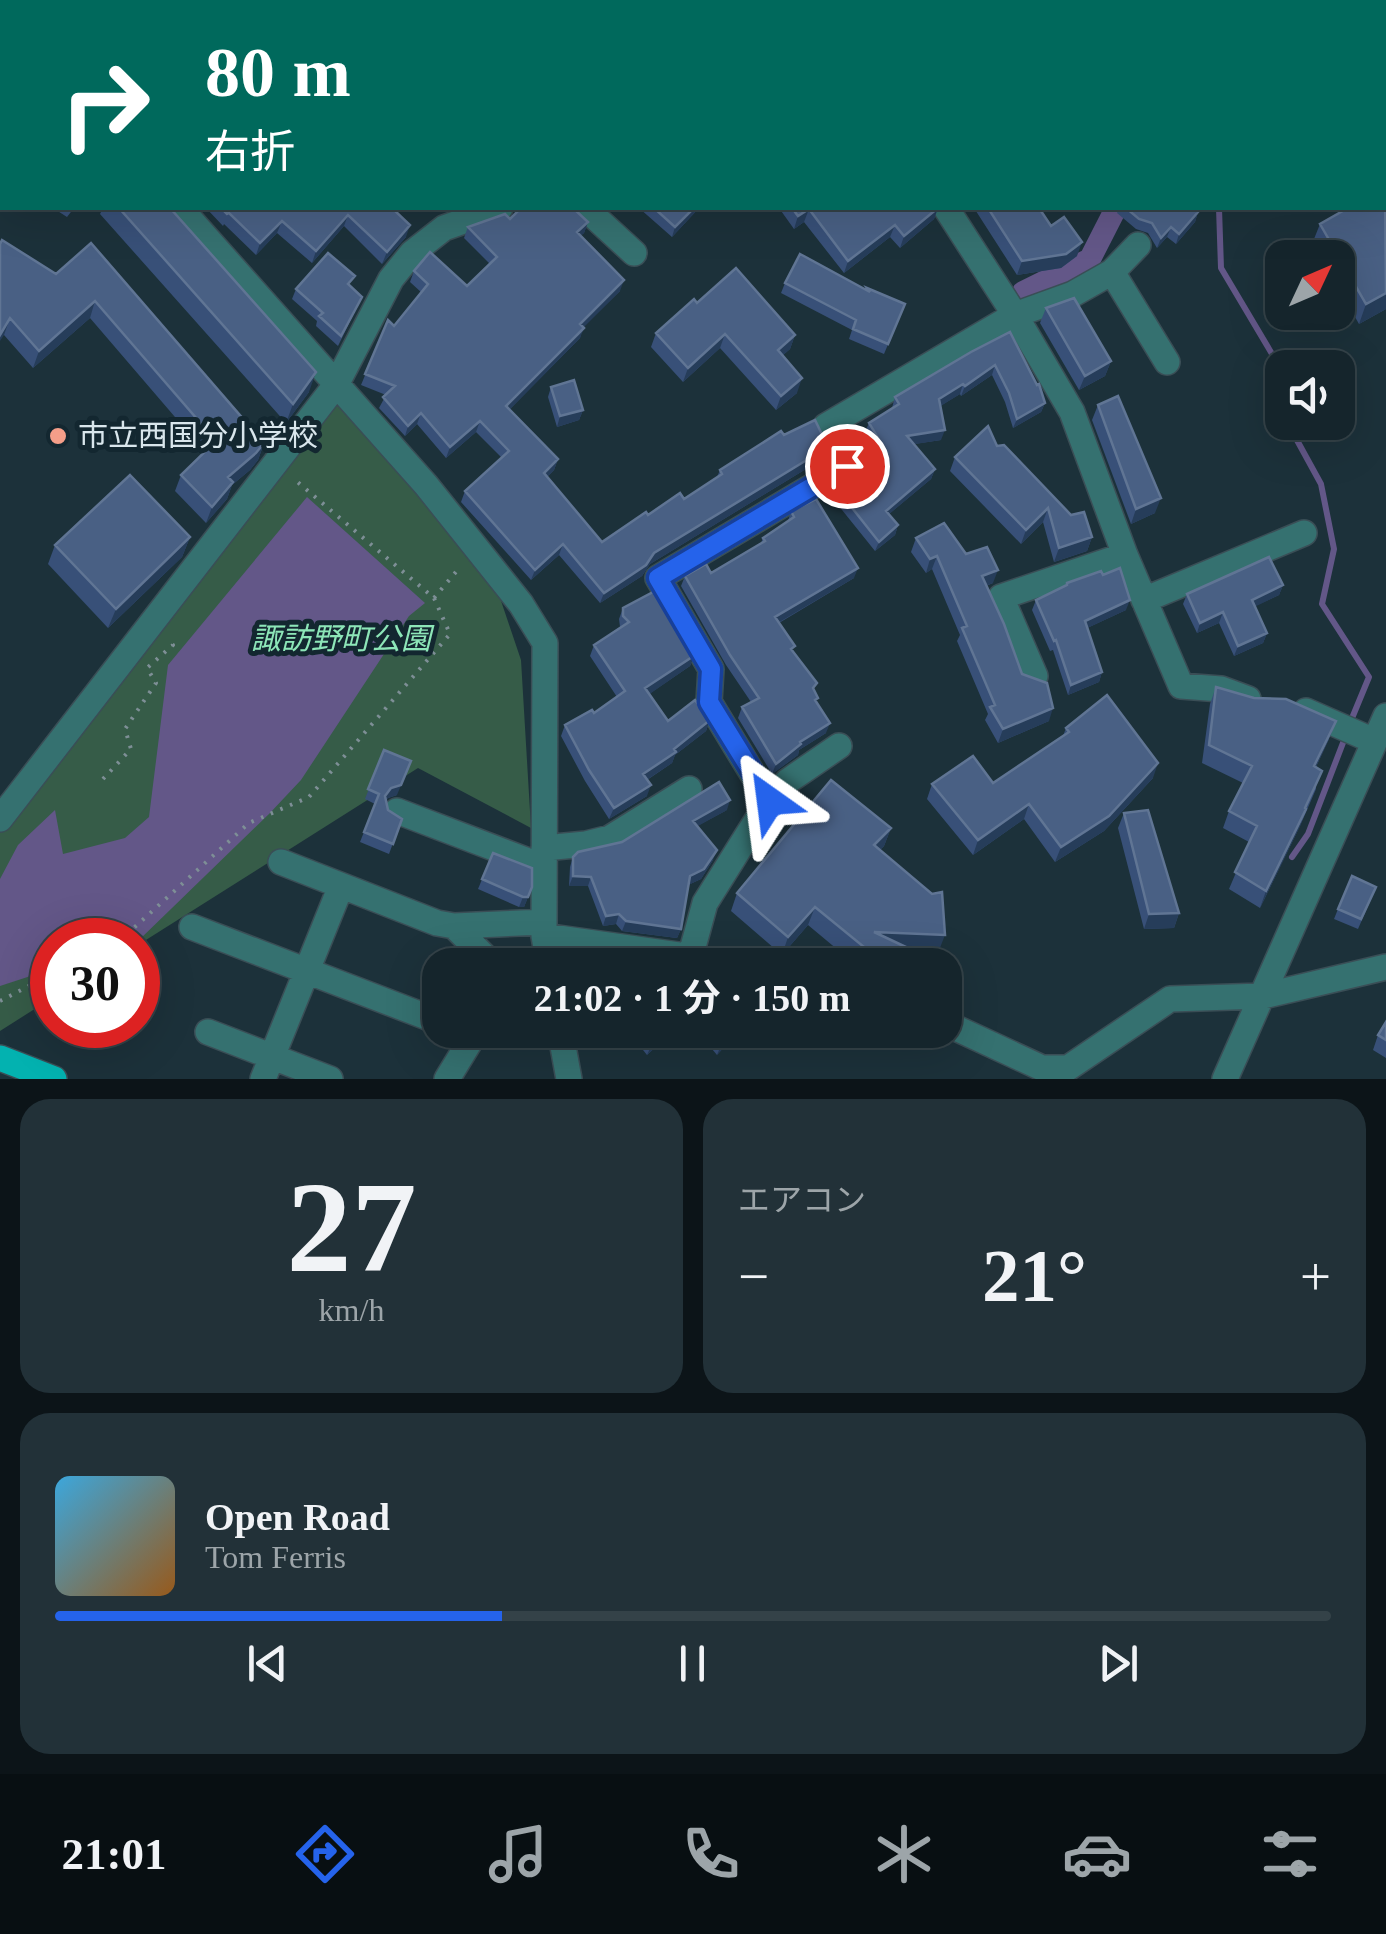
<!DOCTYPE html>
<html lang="ja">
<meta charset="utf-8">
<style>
:root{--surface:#15252c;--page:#223138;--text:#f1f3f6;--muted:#9da5a9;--line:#344248;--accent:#2563eb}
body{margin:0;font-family:"Times New Roman","Noto Sans JP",serif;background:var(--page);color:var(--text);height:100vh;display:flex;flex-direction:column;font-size:38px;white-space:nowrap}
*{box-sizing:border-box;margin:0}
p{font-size:32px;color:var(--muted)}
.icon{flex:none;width:55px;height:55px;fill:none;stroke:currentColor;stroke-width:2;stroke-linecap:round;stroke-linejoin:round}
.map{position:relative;height:1079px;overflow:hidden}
.sheet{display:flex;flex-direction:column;gap:20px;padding:20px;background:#0c1418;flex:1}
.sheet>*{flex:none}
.hud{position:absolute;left:0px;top:0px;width:1388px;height:210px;box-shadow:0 10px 40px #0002,0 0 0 2px var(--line);background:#00695c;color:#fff;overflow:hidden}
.needle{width:65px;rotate:46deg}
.tools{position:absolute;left:1265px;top:240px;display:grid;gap:20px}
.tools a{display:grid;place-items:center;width:90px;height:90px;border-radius:20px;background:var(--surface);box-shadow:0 10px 40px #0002,0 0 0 2px var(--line);font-size:50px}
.speed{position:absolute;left:30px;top:918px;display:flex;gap:20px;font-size:50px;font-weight:700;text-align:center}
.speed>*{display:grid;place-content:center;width:130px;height:130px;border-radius:50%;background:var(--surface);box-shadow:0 10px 40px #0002,0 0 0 2px var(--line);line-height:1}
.speed .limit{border:15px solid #d22;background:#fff;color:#111}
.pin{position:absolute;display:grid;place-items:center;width:85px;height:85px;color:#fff;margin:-42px;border:5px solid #fff;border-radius:50%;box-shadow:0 2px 10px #0007}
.me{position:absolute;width:110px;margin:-55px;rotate:329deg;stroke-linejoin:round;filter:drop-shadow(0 0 8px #0008)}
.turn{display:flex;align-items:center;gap:35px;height:210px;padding:0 40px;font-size:45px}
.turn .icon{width:130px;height:130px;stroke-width:2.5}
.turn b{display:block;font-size:70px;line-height:85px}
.big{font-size:75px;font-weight:700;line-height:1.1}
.sheet .card{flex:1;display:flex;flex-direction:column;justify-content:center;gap:15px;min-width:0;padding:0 35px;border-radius:30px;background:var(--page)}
.sheet .dial{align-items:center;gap:0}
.dial b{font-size:130px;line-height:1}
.song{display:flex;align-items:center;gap:30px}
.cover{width:120px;height:120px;border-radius:15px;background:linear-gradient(135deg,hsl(200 70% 55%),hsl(30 70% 35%))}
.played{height:10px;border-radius:5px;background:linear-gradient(90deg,var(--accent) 35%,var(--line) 35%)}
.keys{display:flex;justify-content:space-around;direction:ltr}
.heat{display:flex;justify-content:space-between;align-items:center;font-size:55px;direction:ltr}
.sheet .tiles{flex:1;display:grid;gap:20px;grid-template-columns:1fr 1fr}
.card:last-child{grid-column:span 2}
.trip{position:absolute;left:422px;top:948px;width:540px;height:100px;border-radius:30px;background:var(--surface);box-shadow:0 10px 40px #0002,0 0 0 2px var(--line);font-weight:700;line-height:100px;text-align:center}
.menu{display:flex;height:160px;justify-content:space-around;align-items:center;background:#080f12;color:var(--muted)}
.menu .icon{width:70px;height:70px}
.menu .selected{color:var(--accent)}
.menu b{font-size:45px;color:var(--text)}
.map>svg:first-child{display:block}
.green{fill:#365c48}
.water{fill:#635788}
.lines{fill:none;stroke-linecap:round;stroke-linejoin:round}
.stream{stroke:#635788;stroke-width:6}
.canal{stroke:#635788;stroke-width:22}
.minor-casing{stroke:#3a4e56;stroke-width:28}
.major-casing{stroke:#3a4e56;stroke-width:28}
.highway-casing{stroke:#3a4e56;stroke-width:32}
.path{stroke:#7e8f96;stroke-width:4;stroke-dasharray:2.5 8;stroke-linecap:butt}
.minor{stroke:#357170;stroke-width:25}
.major{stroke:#03b2b0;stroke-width:25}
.highway{stroke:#46c7c5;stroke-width:30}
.wall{fill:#385078}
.shaded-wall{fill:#263d5a}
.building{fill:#496084;stroke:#607594;stroke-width:2.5}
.route-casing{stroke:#184099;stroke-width:25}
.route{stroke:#2563eb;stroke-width:18}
.poi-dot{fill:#f49e89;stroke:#132730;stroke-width:4}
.labels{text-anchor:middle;stroke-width:10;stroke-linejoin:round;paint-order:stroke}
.poi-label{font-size:30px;fill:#d9e6ec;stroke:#132730;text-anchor:start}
.park-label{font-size:30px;font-style:italic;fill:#8de6b8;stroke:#132730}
</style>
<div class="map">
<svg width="1386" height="1079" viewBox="0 0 1386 1079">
<rect width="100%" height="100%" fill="#1c313a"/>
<path class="green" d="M344,393l151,190 26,77 10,168 -113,-60 -280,177v-5h-86v58l-52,33v-204z"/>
<path class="water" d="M307,497l118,106 -16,13 -108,164 -32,34 -131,127 -86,-1v29l-52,17v-107l18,-34 37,-35 8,44 62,-16 24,-21 19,-152z"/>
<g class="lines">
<path class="stream" d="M1219,208l2,60 54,91 1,42 6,12
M1287,422l34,62 13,65 -12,55 47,73 -19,46
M1292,857l16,-23 38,-99"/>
<path class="canal" d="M1023,292l67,-33 26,-51"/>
<defs>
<path id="minor" d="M341,0l3,2
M1130,0l1,2
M1311,0l1,2
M683,2v-2
M820,2v-2
M965,2l2,-2
M1385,36l1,-3
M180,208l246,277 95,119 24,39 -1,293 5,29
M585,208l49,45
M946,208l69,107 57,97 53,143 56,131 40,3 27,10
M1112,272l55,90
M1144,600l160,-67
M1035,676l-34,-79 124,-42
M1306,711l68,30
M769,801l-60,-99 2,-33 -53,-91 189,-112 -21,-40 189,-111 58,-21 39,-22 26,-27
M397,811l147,56
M0,819l336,-434 55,-106 21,-26 32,-25 56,-20
M544,848l42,-4 24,-6 79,-49
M281,862l156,61 17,3 90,-4
M454,926l39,39
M192,927l248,95
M544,936l206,29
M690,958l15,-55 64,-102 19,-20 51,-35
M945,1023l97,45h26l102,-69 93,-3 123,-29
M560,1030l9,49
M208,1032l122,47
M263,1079l78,-193
M447,1079l30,-49
M1225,1079l161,-363"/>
<path id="major" d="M0,1058l54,21"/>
<path id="highway" d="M102,2l2,-2
M0,175l2,-5"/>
</defs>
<use href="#minor" class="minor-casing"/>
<use href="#major" class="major-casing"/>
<use href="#highway" class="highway-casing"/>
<path class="path" d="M434,598l26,-31
M103,779l28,-30 -6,-20 31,-46 -9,-15 26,-23 -5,-5
M118,940l7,-4 124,-113 60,-26 141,-163 -16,-36 -140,-119
M0,1001l52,-27"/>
<use href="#minor" class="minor"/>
<use href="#major" class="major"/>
<use href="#highway" class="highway"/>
</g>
<path class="wall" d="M1386,186v123l-27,15 -21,-37v-29h-17l-9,-14 8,-20z
M53,208h21l-7,9z
M103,208h67l139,184 -23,31 -186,-209z
M206,208h84l2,1 100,-1 14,29 -24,27 -38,-38 -32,37 -35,-30 -21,22 -32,-31 -1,2z
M639,208h60l-27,29z
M779,208h159l-4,11 -34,29 -10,-11 -46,36 -40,-51 -10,7z
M974,208h65l12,18 26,30 -16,12 -44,7z
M1119,208h74l5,4 -3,10 -19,22 -9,-7 -10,11 -9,-15 -12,-4 -19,-16z
M510,219l78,3 -4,11 -4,3 40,55 -37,36 -3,11 -70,71 48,50 -4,11 -7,7 55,65 46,-27 36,-16 33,-22 3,-7 64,-35 41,25 -19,9 -156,95 -8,12 -42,27 -41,-48 -28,25 -70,-78 4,-11 37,-33 -26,-26 -30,26 -29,-34 -12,12 -26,-28 7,-13 -25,-10 27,-65 6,6 28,-33 -12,-11 4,-11 53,15 23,-22 -26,-26 4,-11z
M91,243l173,200 -6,17 -8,10 -18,15 -5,14 -21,24 -31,-32 6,-16 24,-23 -115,-134 -57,50 -29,-33 -4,-91 56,30z
M785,283l81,7 1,-2 38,16 -21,50 -35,-15 3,-9 -71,-37z
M350,286l12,11 -24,49 -22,-20 1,-5 -25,-22 4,-10z
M697,303l98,32 -5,14 -7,6 14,38 -21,17 -56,-62 -37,34 -32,-35 5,-14z
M1046,308l65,53 -6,15 -26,14 -39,-67z
M1010,332l35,71 -4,9 -28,16 -8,-26 -13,-27 -31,21 -1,-2 -20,12 1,34 -27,4 21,25 -4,10 -42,35 9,11 -3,10 -20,16 -45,-56 4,-10 46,-29 -15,-24 4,-9 23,-15 3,-11z
M551,387l32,23 -4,10 -22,7 -9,-30z
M1098,405l57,108 -24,11 -39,-104z
M997,446l95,91 -5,14 -33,11 -11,-40 -22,22 -71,-73 5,-14z
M791,511l63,67 -75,45 35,68 12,42 -27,17 -1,5 -26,19 -34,-56 4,-11 9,-5 -25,-37 -45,-79 4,-10 26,-3 50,-30 2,-5 25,-17z
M190,537l-8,20 -74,71 -60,-64 7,-19z
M916,538l50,16 27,29 -7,3 36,88 27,47 -51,22 -13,-23 3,-6 -31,-73 3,-6 -28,-66 -6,4 -15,-21z
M1067,583l59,27 -39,18 15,44 -3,10 -31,13 -15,-45 -3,1 -18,-41 4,-10 30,-14z
M1283,585l-4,10 -24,11 12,27 -4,10 -29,13 -15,-33 -22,10 -14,-29 4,-10z
M623,608l72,47 -5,11 -41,28 19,27 42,-1 -4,11 -31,24 -3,8 -25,17v16l-38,23 -24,-38 -24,-45 4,-11 29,-12 23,-16 -27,-41 4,-11 26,-18 -1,-8z
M1216,687l113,52 -13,28v22l-16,37 -40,82 -31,-19 20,-47 -26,-14 6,-17 14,-28 -41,-20 8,-59z
M1066,728l87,50 -49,53 -49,31 -31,-43 -51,36 -46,-56 5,-15 61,-1 70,-47z
M384,750l13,45 -9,3 -2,2 2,10 14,9 -13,35 -29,-12 15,-38 -10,-5z
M727,810l-30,16 16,34 -12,19 -13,6 -7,44 -4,9 -55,-7 -6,-7 -13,2 -15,-40h-19l1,-19 3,-10z
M1124,813l55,100 -5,15 -30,1 -26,-101z
M891,828l-7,18 -4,4 58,103 -21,-1 27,13h-88l-48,-40 -26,30 -51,-44 6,-18z
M493,853l39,34 -8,20h-5l-41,-18z
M1372,897l-14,32 -24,-10 4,-10z
M608,951l29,14h-32v-4z
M1386,1022v36l-13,-8 5,-15z
M627,1030h47l-27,25z
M696,1030h43l-22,25z"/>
<path class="shaded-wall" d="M394,0h15l-4,2h-13z
M484,0h15l-4,2h-15z
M1043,0h16l-4,2h-17z
M1330,0h55l-1,2h-55z
M694,208h5l-27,29 3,-10z
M938,208l-4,11 -34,29 4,-12z
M809,209l-5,13 -10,7 4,-13z
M1198,212l-3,10 -19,22 3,-10z
M348,215l-4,11 -32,37 4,-12z
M282,221l-5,12 -21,22 4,-12z
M588,222l-4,11 -11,10 4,-11z
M410,225l-4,12 -24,27 5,-12z
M895,225l-5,12 -46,36 4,-12z
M1171,227l-4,10 -10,11 4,-10z
M1082,242l-5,14 -16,12 -44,7 5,-14z
M624,280l-4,11 -44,44 4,-11z
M1386,293v16l-27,15 7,-20z
M95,301l-5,17 -57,50 6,-17z
M10,318l-6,17 -4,6v-6z
M584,328l-4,10 -78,79 4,-11z
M725,334l-5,14 -37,34 5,-14z
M795,335l-5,14 -17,15 5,-14z
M1111,361l-6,15 -26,14 6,-14z
M995,365l-3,10 -31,21 4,-10z
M316,372l-7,20 -23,31 7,-19z
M802,378l-5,15 -21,17 5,-14z
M963,384l-3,10 -24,15 3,-10z
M1045,403l-4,9 -28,16 4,-9z
M583,410l-4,10 -22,7 3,-11z
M421,413l-4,11 -12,12 3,-10z
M480,421l-4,11 -30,26 4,-11z
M945,430l-4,10 -38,6 4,-10z
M264,443l-6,17 -8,10 -18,15 -5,14 -21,24 6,-16 16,-30z
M829,449l-4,11 -19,9 -156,95 -8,12 -42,27 4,-10 50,-40 156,-95z
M558,459l-4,11 -14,14 4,-11z
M935,469l-4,10 -49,41 4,-9z
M1161,498l-6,15 -24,11 5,-15z
M1048,508l-5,14 -22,22 5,-14z
M898,525l-3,10 -20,16 4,-9z
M190,537l-8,20 -74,71 8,-19z
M1092,537l-5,14 -33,11 5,-14z
M563,544l-4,11 -28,25 4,-10z
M937,556l-5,13 -6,4 4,-14z
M858,568l-4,10 -83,49 4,-10z
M998,570l-5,13 -16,6 5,-13z
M1283,585l-4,10 -31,15 4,-10z
M1130,600l-4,10 -45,21 4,-10z
M1223,612l-4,11 -22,10 3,-10z
M1267,633l-4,10 -29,13 4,-10z
M695,655l-5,11 -49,34 4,-12z
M1102,672l-3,10 -31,13 3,-10z
M1053,708l-4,13 -51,22 5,-14z
M710,720l-4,11 -31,24 -3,8 -33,22 4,-11z
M1336,721l-7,18 -21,44 6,-17z
M830,723l-4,10 -27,17 -1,5 -26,19 4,-10 24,-22z
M411,761l-14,34 -9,3 -6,8 3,-10z
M1158,763l-5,15 -49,53 -49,31 6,-15z
M651,785l-4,11 -38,23 5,-11z
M730,800l-3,10 -38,21 4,-10z
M1029,804l-5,15 -51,36 5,-15z
M1306,809l-6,17 -40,82 6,-17z
M891,828l-7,18 -16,17 6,-18z
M717,850l-4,10 -12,19 -15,7 4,-10z
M573,876l18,1 -3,9h-19z
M523,897h5l-4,10h-5z
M815,907l-7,18 -26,30 6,-18z
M1179,913l-5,15 -30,1 5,-15z
M619,914l-3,10 -13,2 3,-10z
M626,921l55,8 -4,9 -55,-7z
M874,932l71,3 -7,18 -71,-4z
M667,1030h7l-27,25 4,-9z
M734,1030h5l-22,25 4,-10z"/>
<path class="building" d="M16,0h45l-1,2h-46z
M440,0h44l-4,2h-43z
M622,0h34l-4,2h-28z
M843,0h113l3,2h-114z
M1010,0h33l-5,2h-27z
M1075,0h41l2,2h-42z
M1164,0h31l1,2h-31z
M1244,0h38l7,2h-49z
M0,14l2,2v56l-2,-1z
M1385,186l1,107 -20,11 -46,-80 28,-16h37z
M119,208h51l146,164 -23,32z
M221,208h69l2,1 2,-1h98l18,17 -23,27 -39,-37 -32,36 -34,-30 -22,22 -31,-30 -2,1z
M521,208h52l15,14 -11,10 47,48 -44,44 4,4 -78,78 52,53 -14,14 58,69 44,-30 2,3 32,-22 4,6 38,-25 -2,-4 61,-39 3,4 31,-15 14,29 -19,9 -156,95 -8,12 -42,28 -41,-49 -28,26 -70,-79 44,-40 -29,-30 -30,26 -29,-34 -13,13 -25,-29 12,-11 -30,-12 23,-54 6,6 34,-42 -14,-13 16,-19 37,34 30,-29 -29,-30 37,-13 5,5z
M654,208h40l-19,19z
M792,208h146l-34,28 -9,-11 -47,36 -39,-52 -11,7z
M988,208h51l12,18 13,-9 18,25 -16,12 -44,7z
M1126,208h67l5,4 -19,22 -8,-7 -10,11 -9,-15 -13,-4z
M2,240l54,34 35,-31 173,200 -8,10 -28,24 5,5 -21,25 -31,-32 35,-34 -121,-140 -56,50 -29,-33 -10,17v-91z
M328,253l27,23 -7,8 14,13 -21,39 -22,-20 4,-3 -27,-24z
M800,254l70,38 -3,-4 38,16 -17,40 -35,-15 3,-9 -71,-37z
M736,268l59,67 -17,15 24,28 -21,18 -56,-62 -37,34 -32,-35 38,-34 3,4z
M1074,298l37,63 -26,15 -39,-68z
M1010,332l27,53 2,-1 6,19 -28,16 -8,-26 -14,-28 -30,21 -2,-2 -24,15 6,31 -38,6 28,33 -49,42 12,14 -19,17 -45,-57 25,-15 6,-6 22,-11 -18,-30 30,-19 -4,-7 76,-45z
M574,380l9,30 -23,6 -9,-29z
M1118,396l43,102 -25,11 -38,-104z
M988,426l9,20 7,-1 67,70 13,-3 8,25 -33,11 -11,-40 -22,22 -71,-73z
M130,475l60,62 -74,72 -61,-64z
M816,499l42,69 -83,49 20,29 -4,3 26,34 -4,5 5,10 -3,2 15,23 -30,19 1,2 -25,20 -34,-57 17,-9 -29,-43 -45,-79 21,-12 5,9 54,-32 -2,-3 31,-21 -3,-6z
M944,523l22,31 21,-7 11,23 -16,6 22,48 18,50 25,9 6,25 -50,21 -13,-22 5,-2 -33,-77 5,-2 -30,-70 -7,3 -14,-21z
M1269,557l14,28 -31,15 15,33 -29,13 -15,-34 -23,11 -13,-29z
M1120,568l10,32 -45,21 17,51 -31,13 -15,-45 -2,1 -18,-41 31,-15v-2l34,-12 2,4z
M657,590l38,65 -50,33 23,33 27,-21 15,20 -36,29 2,3 -33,22 8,11 -37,23 -25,-38 -24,-45 27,-15 2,3 31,-22 -31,-46 35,-23 -6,-6v-8z
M1216,687l38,11 32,1 50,22 -22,45 8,5 -17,37 1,1 -40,82 -31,-19 22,-46 -28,-15 23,-45 -43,-21z
M1107,695l51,68 -49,53 -48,31 -32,-43 -51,36 -46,-56 41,-28 20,27 76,-51 -3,-4z
M384,750l27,11 -10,24 -10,3 -6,8 3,14 14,9 -9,25 -29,-12 15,-38 -11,-5z
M831,780l60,48 -17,17 58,49 10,-2 3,43 -71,-3 70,33h-58l-71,-58 -27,30 -51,-44z
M719,782l11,18 -37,21 24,29 -13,19 -14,7 -9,53 -55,-8 -7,-7 -13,2 -15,-39 -18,-1v-19l5,-5 44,-10z
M1148,810l31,103 -30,1 -25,-101z
M493,853l39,15v19l-4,10h-5l-41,-18z
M1352,876l24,11 -15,32 -23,-10z
M608,951l28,4 1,10h-27z
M945,965l10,5 -8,17 -2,1z
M1386,1022v18l-8,-5z
M638,1030h29l-16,16z
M708,1030h26l-13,15z"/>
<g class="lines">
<defs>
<path id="route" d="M770,801l-61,-99 2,-33 -53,-91 189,-112"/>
</defs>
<use href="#route" class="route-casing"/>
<use href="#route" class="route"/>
</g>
<circle class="poi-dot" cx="58" cy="436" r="10"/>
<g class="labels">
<g class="poi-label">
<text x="78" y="446">市立西国分小学校</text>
</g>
<g class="park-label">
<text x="341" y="649">諏訪野町公園</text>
</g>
</g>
</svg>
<div class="tools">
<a><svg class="needle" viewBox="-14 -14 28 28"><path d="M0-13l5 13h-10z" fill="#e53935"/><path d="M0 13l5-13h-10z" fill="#9da5a9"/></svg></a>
<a><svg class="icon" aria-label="sound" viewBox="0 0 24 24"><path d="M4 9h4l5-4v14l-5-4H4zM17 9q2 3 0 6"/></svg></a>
</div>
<div class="speed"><div class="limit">30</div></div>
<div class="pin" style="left:847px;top:466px;background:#d93025"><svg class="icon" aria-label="arrive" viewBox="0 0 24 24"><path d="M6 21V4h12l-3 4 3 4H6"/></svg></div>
<svg class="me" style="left:770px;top:801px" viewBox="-20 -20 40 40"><path d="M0-17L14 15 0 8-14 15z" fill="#2563eb" stroke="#fff" stroke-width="4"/></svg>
<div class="trip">21:02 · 1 分 · 150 m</div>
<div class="hud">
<div class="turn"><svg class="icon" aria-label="right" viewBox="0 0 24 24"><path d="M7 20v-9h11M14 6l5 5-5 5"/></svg><div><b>80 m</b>右折</div></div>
</div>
</div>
<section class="sheet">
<div class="tiles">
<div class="card dial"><b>27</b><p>km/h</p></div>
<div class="card"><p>エアコン</p>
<div class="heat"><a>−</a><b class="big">21°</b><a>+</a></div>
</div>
<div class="card">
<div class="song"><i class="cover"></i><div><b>Open Road</b><p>Tom Ferris</p></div></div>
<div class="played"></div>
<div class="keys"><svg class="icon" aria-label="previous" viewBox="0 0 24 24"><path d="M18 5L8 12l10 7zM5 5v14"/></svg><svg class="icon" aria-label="pause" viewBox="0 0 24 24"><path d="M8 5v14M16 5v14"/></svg><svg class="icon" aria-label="next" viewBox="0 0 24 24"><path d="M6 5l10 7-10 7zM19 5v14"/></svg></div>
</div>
</div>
</section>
<nav class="menu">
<b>21:01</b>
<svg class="icon selected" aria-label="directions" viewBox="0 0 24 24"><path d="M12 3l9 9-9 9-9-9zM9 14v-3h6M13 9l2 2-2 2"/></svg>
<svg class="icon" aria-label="music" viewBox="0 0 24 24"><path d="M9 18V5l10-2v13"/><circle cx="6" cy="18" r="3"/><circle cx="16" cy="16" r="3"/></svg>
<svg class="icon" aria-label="phone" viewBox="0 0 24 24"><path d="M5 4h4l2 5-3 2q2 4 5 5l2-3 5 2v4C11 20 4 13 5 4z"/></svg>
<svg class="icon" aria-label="climate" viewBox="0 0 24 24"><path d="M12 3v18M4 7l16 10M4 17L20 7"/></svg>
<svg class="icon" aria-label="car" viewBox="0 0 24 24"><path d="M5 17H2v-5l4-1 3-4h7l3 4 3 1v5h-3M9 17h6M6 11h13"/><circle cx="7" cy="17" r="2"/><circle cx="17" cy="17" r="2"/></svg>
<svg class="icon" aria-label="filters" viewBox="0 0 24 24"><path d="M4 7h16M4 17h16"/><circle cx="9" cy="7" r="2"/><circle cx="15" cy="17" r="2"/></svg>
</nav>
